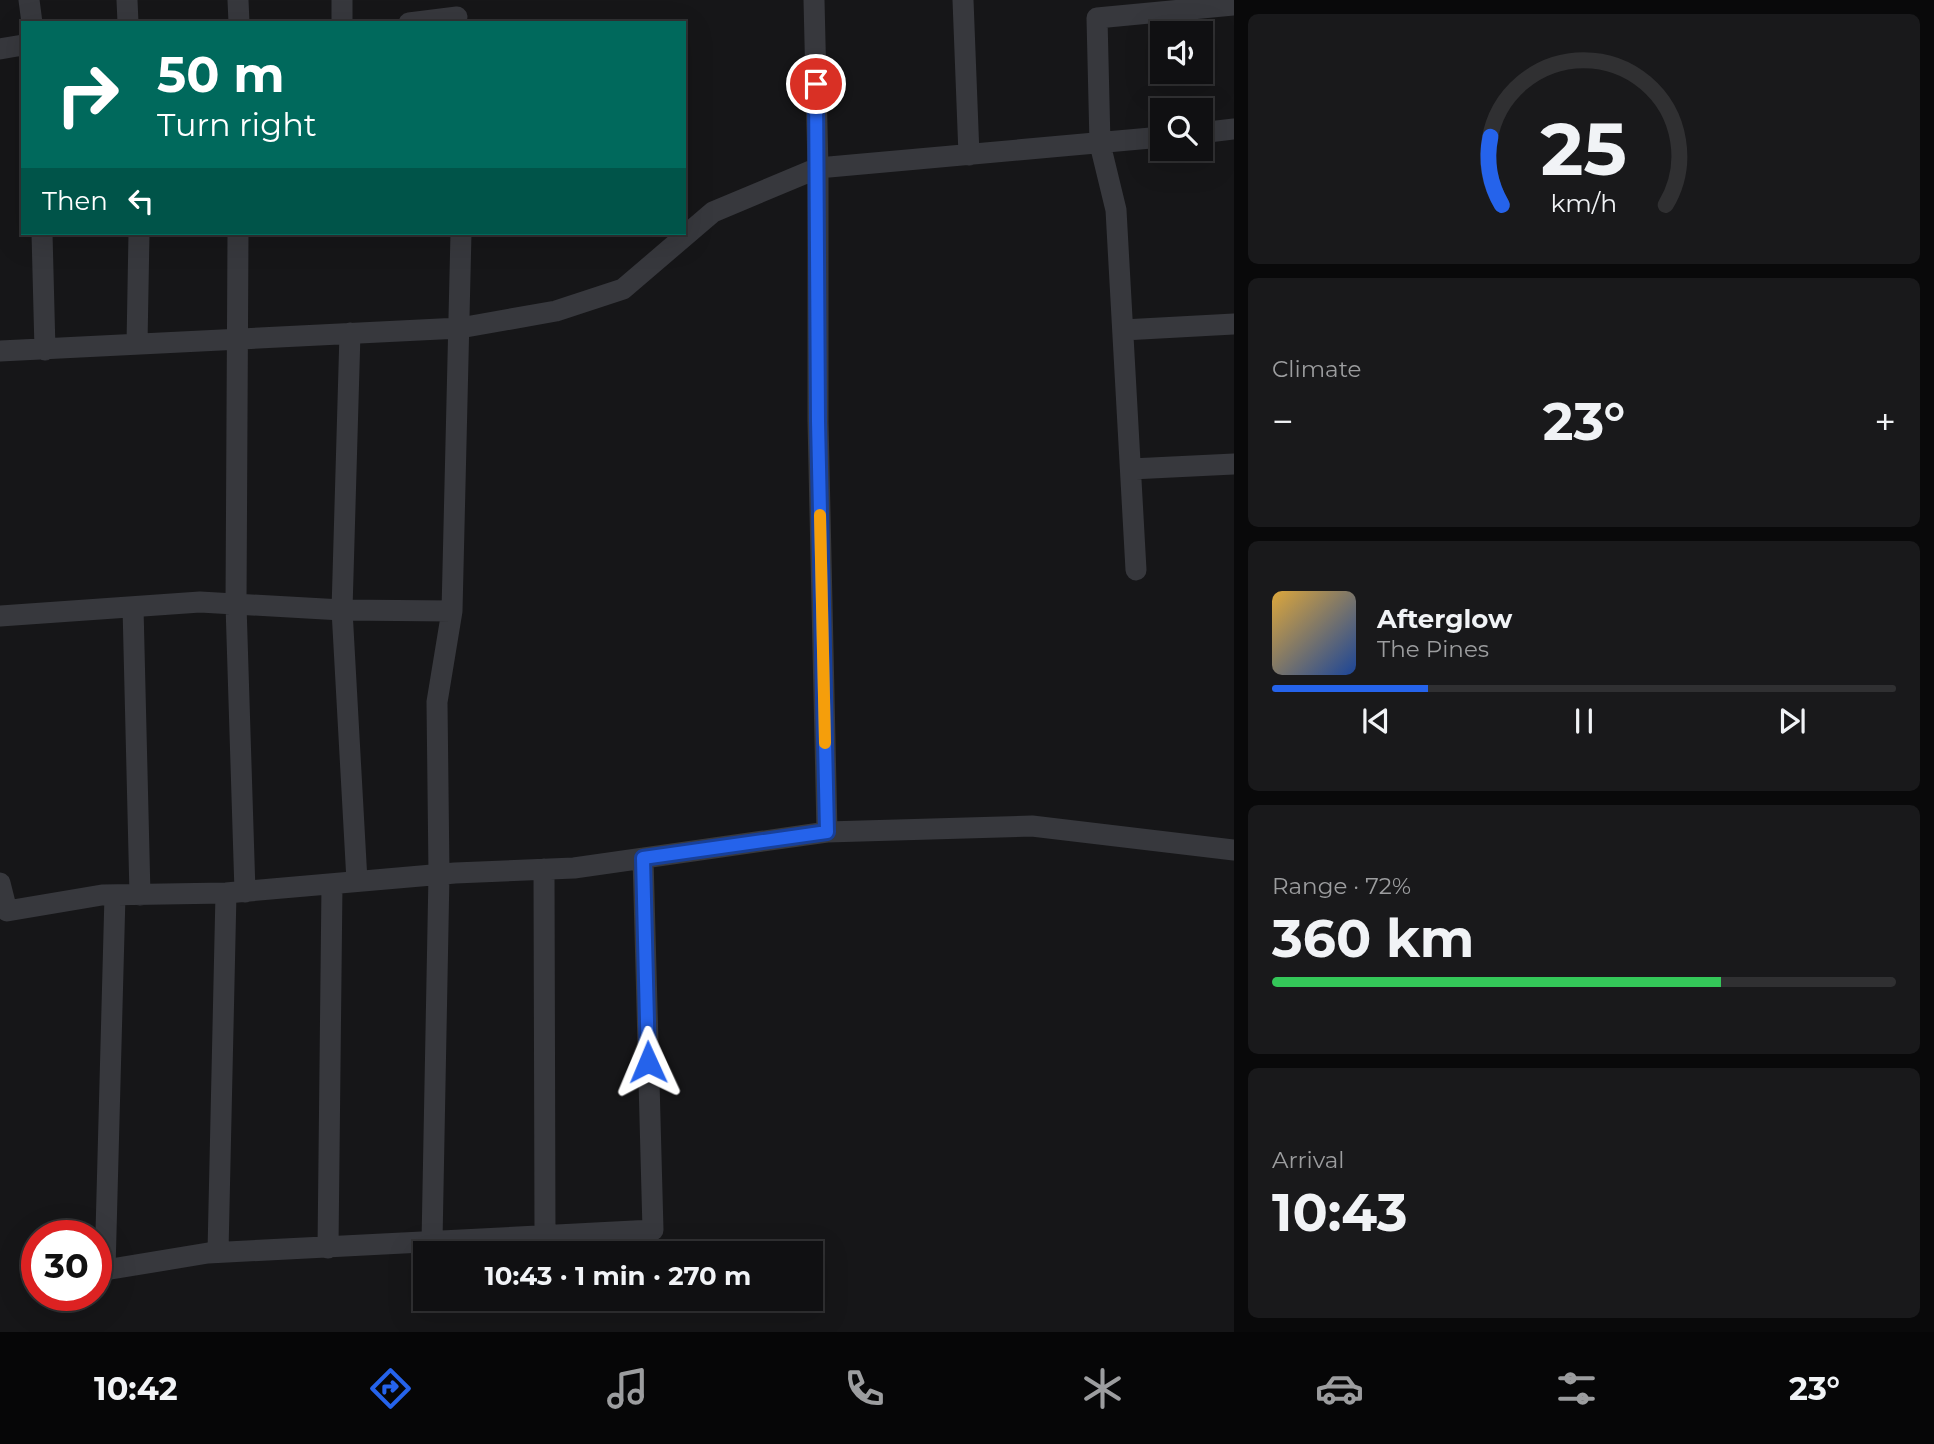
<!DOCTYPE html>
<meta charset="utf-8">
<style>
:root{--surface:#101012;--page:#19191b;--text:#f1f3f6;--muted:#9c9d9f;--line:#303032;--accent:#2563eb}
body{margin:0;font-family:Montserrat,sans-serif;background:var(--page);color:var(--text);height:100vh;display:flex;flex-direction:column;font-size:26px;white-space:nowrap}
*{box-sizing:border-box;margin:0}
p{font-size:23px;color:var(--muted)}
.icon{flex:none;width:38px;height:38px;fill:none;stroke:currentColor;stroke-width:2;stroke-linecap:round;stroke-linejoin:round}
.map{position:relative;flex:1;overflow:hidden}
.drawer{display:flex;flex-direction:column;gap:14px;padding:14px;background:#09090a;width:700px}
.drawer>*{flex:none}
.banner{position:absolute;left:21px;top:21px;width:665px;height:214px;border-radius:0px;box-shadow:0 7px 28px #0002,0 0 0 2px var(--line);background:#00695c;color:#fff;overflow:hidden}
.tools{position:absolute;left:1150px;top:21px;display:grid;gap:14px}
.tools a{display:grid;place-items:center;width:63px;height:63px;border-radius:0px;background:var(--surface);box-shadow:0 7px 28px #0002,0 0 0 2px var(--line);font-size:35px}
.speed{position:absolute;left:21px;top:1220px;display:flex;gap:14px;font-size:35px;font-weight:700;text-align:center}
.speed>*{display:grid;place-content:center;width:91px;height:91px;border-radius:50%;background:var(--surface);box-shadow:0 7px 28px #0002,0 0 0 2px var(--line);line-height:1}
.speed .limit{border:10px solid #d22;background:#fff;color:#111}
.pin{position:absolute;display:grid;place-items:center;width:60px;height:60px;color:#fff;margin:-30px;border:4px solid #fff;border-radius:50%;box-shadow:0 2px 7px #0007}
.me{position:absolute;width:77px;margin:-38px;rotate:359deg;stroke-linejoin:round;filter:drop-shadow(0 0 5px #0008)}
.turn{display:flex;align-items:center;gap:24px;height:147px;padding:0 21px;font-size:32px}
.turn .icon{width:91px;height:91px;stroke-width:2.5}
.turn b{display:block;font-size:49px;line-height:60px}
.then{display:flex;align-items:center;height:66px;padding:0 21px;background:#0003;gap:14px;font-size:26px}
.big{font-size:52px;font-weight:700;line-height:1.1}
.drawer .card{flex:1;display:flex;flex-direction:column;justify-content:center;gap:10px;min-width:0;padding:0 24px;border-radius:10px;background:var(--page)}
.drawer .dial{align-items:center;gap:0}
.dial svg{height:182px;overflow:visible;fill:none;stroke:var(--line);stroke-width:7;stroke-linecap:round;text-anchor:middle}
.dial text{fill:var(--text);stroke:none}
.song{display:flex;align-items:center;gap:21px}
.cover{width:84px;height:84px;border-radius:10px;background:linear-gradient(135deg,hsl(40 70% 55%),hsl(220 70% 35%))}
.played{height:7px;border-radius:4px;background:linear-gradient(90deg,var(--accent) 25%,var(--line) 25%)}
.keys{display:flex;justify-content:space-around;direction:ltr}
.heat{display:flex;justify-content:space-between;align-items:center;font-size:38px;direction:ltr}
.charge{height:10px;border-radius:5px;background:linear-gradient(90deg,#34c759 72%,var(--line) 0)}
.trip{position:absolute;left:413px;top:1241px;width:410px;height:70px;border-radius:0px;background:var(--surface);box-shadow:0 7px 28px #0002,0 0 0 2px var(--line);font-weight:700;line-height:70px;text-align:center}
.tabs{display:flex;height:112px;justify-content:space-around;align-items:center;background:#060607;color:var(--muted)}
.tabs .icon{width:49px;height:49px}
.tabs .current{color:var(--accent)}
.tabs b{font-size:32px;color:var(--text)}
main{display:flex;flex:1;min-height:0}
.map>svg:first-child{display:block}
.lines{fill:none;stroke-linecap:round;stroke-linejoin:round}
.street{stroke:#37383d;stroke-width:21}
.route-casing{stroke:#184099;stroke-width:18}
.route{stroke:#2563eb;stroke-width:12}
.slow{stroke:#f59e0b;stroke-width:12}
</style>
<main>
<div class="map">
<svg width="1234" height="1332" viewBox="0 0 1234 1332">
<rect width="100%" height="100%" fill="#161618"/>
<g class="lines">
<path class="street" d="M29,0l3,23
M127,0l1,23
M238,0l1,23
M342,0v23
M814,0l4,168v253l9,411
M963,0l6,155
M409,23l48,-6
M0,49l23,-4
M1200,133l34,-4
M42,233l3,117
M238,233l-2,372 9,287
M1123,330l111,-6
M350,333l-8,277 15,271
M137,344l2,-111
M0,351l460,-23 96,-17 67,-22 90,-77 105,-44 344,-31
M1131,469l103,-5
M1136,570l-20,-360 -16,-66 -3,-126 137,-13
M133,607l7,288
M0,616l200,-14 142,8 110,1
M544,869l1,367
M0,883l7,28 95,-16 124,-2 229,-20 119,-5 253,-36 205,-6 202,24
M115,895l-10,375 103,-17 445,-23 -10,-372
M432,1242l7,-368 -2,-172 15,-91 9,-378
M328,1248l4,-364
M218,1252l8,-359"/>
</g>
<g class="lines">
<defs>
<path id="route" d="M648,1062l-5,-204 184,-26 -9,-411 -2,-337"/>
</defs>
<use href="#route" class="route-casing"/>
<use href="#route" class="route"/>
<path class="slow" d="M820,515l5,228"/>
</g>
</svg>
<div class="tools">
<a><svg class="icon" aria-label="sound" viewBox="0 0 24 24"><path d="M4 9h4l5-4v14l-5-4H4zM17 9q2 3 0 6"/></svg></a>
<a><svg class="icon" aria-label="search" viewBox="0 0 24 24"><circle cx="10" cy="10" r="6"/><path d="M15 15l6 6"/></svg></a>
</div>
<div class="speed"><div class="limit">30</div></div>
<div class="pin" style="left:816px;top:84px;background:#d93025"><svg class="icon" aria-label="arrive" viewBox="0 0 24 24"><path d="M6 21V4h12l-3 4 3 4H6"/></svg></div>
<svg class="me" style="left:648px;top:1062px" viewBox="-20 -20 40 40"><path d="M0-17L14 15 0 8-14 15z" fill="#2563eb" stroke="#fff" stroke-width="4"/></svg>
<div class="trip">10:43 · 1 min · 270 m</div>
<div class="banner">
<div class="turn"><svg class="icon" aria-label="right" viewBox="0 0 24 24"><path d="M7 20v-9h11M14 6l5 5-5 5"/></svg><div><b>50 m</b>Turn right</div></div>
<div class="then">Then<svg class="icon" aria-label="left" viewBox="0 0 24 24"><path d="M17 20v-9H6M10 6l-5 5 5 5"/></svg></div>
</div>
</div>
<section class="drawer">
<div class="card dial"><svg viewBox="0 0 100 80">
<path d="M14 69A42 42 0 1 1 86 69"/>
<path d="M14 69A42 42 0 0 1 9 39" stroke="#2563eb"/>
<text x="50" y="56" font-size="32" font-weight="700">25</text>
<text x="50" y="72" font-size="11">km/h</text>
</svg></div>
<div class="card"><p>Climate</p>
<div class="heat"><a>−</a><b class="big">23°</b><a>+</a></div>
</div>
<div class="card">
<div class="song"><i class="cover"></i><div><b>Afterglow</b><p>The Pines</p></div></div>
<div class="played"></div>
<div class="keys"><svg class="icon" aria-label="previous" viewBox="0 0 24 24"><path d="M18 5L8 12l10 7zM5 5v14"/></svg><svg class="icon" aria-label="pause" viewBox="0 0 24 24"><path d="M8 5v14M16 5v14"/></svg><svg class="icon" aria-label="next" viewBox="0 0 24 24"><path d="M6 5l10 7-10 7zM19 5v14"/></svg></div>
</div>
<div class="card"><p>Range · 72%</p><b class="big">360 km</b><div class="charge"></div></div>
<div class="card"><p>Arrival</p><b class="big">10:43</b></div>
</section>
</main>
<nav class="tabs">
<b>10:42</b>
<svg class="icon current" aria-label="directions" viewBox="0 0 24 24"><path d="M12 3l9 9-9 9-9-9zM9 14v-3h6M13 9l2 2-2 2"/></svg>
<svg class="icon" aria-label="music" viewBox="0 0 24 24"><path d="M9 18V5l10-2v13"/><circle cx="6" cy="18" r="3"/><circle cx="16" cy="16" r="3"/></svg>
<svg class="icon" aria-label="phone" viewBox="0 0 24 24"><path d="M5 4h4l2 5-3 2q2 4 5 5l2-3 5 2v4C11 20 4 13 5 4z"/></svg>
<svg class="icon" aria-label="climate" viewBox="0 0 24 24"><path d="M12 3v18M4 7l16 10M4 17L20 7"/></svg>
<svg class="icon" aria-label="car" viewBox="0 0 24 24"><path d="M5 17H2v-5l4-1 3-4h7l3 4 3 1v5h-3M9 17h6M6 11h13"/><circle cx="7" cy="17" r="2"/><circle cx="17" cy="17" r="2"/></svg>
<svg class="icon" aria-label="filters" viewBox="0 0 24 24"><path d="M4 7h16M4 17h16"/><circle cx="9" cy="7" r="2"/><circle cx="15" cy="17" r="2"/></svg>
<b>23°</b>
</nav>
